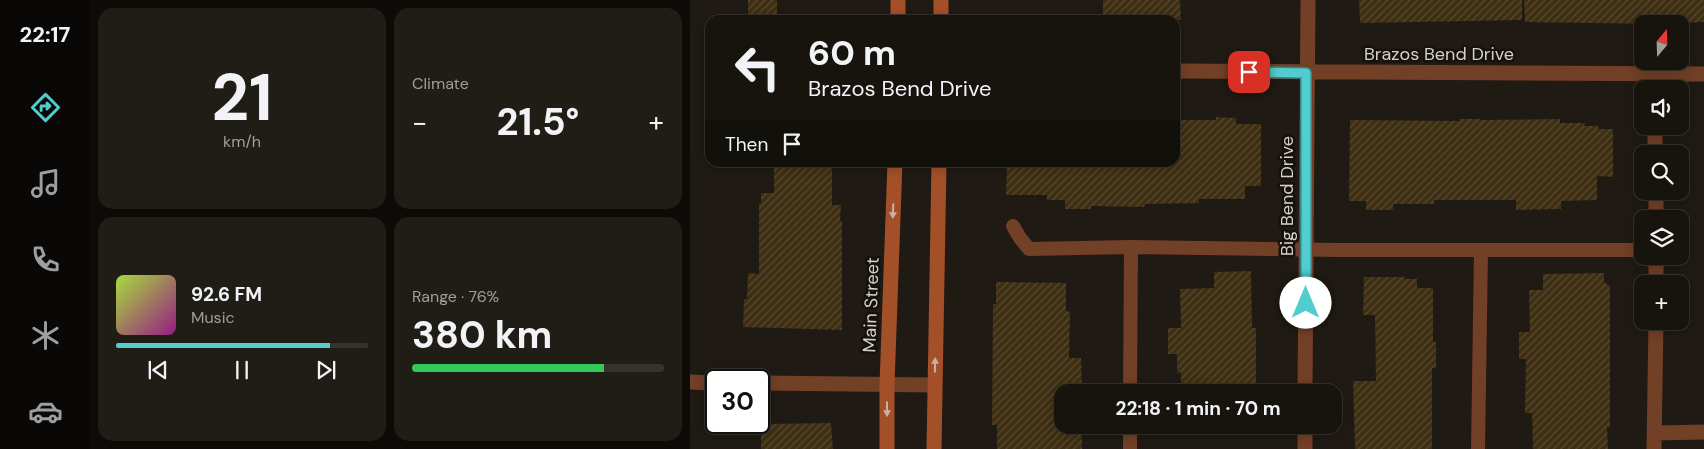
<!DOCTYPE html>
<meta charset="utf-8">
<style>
:root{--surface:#17140e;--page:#201d17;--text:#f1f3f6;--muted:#9e9e9e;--line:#36332e;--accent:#52cdcf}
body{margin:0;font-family:"DM Sans",sans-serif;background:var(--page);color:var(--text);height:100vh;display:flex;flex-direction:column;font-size:19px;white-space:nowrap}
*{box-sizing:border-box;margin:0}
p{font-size:16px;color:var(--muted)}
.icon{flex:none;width:28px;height:28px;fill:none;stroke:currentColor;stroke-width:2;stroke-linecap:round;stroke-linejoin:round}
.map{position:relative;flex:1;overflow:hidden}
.side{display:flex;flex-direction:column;gap:8px;padding:8px;background:#0d0b08;width:600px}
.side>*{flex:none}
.top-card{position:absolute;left:15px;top:15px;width:475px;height:152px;border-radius:15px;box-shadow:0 2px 12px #0003,0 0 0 1px var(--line);background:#17140e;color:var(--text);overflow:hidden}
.needle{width:32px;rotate:19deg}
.controls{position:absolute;left:944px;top:15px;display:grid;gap:10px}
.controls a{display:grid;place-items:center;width:55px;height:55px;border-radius:10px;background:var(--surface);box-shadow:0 2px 12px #0003,0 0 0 1px var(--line);font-size:25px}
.speed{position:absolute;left:15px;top:369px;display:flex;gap:10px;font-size:25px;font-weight:700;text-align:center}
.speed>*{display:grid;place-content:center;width:65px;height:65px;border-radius:50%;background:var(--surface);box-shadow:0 2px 12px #0003,0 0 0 1px var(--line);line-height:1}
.speed .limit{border:2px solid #111;border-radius:8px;background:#fff;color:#111}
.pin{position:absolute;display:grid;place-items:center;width:42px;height:42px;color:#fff;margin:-21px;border-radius:10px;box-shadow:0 2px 8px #0006}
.me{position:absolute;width:55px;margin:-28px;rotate:0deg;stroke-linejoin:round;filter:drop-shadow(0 0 4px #0008)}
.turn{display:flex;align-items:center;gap:18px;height:105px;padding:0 20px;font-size:22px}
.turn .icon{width:65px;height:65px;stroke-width:2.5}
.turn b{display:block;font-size:35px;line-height:42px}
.then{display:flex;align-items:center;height:48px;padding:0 20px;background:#0003;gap:10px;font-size:19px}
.big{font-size:38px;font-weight:700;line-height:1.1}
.side .tile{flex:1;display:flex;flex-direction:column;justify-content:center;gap:8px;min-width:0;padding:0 18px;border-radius:15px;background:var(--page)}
.side .dial{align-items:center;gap:0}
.dial b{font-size:65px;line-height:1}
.song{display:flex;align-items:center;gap:15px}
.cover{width:60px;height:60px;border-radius:8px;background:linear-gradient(135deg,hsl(80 70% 55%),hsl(310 70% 35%))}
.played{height:5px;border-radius:2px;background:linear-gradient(90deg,var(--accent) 85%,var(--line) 85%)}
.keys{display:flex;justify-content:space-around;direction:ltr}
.heat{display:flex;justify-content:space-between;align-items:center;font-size:28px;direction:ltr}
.charge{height:8px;border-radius:4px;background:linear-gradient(90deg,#34c759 76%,var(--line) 0)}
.side .tiles{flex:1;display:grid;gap:8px;grid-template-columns:repeat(2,1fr)}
.trip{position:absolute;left:364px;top:384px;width:288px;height:50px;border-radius:15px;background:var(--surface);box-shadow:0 2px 12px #0003,0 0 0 1px var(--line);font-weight:700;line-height:50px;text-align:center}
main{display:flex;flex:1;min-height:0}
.dock{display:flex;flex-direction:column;width:90px;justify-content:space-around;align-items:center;background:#090806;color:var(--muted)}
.dock .icon{width:35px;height:35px}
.dock .active{color:var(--accent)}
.dock b{font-size:22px;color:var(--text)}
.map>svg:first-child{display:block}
.building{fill:url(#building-hatch)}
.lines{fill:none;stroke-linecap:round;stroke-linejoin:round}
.lane{stroke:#723f27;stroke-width:14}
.street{stroke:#723f27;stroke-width:15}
.secondary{stroke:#a35029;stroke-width:15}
.oneway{fill:#c8b1a3}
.route-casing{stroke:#358587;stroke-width:12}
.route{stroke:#52cdcf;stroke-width:9}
.labels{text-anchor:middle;stroke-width:5;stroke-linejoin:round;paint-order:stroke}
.street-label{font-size:18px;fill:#d4d1cc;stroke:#16110a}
</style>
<main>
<nav class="dock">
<b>22:17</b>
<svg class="icon active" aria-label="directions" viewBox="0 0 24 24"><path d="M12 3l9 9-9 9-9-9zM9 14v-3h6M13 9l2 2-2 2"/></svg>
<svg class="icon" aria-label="music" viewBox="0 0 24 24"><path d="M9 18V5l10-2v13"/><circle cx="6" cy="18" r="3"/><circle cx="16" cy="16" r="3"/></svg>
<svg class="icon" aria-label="phone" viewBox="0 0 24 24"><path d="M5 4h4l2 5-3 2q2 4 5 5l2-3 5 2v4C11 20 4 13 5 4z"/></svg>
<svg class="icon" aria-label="climate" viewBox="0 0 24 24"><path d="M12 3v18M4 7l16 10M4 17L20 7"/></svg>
<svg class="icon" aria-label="car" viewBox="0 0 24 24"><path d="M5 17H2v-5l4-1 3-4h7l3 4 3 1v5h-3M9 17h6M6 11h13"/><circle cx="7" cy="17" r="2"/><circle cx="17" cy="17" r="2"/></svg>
</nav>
<section class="side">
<div class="tiles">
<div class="tile dial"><b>21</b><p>km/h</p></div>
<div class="tile"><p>Climate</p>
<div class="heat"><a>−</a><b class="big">21.5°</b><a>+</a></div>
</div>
<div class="tile">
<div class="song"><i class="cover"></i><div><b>92.6 FM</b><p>Music</p></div></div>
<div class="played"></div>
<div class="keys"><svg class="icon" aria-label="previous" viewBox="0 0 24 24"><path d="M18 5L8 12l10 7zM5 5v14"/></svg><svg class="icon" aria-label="pause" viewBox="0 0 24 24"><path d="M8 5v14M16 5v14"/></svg><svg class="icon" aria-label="next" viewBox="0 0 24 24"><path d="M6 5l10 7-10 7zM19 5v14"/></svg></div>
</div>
<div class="tile"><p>Range · 76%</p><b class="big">380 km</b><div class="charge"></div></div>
</div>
</section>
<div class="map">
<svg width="1014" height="449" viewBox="0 0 1014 449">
<defs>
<pattern id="building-hatch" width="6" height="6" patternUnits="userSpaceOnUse" patternTransform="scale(1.25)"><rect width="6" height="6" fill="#3e2e12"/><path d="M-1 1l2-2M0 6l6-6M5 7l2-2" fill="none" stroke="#594b33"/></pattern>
</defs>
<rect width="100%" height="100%" fill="#1f1a13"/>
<path class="building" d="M58,0h29v20h-29z
M413,0h77l1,20h-78z
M669,0h163v20l-162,3z
M834,0h180v22l-46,2 -133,-2z
M526,117l20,1v6h25v62h-16v13h-46v4l-54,1 -1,3 -53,-1v3h-26v-9h-18v-5h-41l1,-33h168v-42h41z
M770,119h21l-1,1 80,-1v4h25l-1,3h14v3h15v48l-16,-1v24l-36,1v8l-45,1v-10h-82v4h-41v6h-27v-9h-17l1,-81 110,1z
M84,162h58v43h9l-1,16h2v109l-99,-3 1,-28h3l1,-26 11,1v-70h2v-11h13z
M561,271l1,57h4v64h-75v-20l-4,1v-19h-9v-26h13l-1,-39 34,-1v-16z
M914,273v9l6,4v141h-3l1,22h-75l-1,-36h-7l1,-54h-7v-27h11l-1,-42h14v-16z
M674,277h41l-1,2h13v9h16v54h3v26h-4v81h-77l-2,-68h23l-1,-66h-12z
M306,282l70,1v28l4,1 -1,46h12l1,34h-20v33h20v24h-85v-24h-5l1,-121h3z
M141,423l2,26h-72v-25z"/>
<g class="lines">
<path class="lane" d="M323,226l7,12 9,11 102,-2 207,3h304
M440,392l1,-145
M440,449v-24
M788,449l3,-198"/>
<path class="street" d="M485,71l529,3
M964,73v16
M965,126v28
M966,191v28
M966,284v-28
M0,382l26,1
M69,383l175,2
M615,392l3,-392
M965,433l49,-1
M615,449v-24
M964,449l2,-128"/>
<path class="secondary" d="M208,0v20
M251,0v20
M197,449v-64l8,-223
M244,449l5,-287"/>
</g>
<defs><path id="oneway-solid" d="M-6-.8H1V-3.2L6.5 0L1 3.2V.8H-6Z" transform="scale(1.25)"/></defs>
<g class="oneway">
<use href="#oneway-solid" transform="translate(203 211) rotate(92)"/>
<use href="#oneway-solid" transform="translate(245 365) rotate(-89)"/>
<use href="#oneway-solid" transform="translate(197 409) rotate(90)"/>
</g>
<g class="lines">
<defs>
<path id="route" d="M559,72l57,1v230"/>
</defs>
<use href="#route" class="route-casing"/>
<use href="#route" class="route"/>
</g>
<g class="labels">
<g class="street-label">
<text x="749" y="60">Brazos Bend Drive</text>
<text transform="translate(597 196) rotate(-90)" y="6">Big Bend Drive</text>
<text transform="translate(181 305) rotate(-88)" y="6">Main Street</text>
</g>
</g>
</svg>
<div class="controls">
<a><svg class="needle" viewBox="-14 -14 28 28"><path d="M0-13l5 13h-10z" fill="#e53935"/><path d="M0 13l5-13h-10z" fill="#9e9e9e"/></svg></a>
<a><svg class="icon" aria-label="sound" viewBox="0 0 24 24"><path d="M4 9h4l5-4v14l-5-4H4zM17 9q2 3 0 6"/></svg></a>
<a><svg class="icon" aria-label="search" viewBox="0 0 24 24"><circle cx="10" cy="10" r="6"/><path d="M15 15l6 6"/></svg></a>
<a><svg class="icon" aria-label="layers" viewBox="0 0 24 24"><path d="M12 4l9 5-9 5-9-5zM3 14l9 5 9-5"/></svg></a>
<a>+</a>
</div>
<div class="speed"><div class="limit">30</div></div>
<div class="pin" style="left:559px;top:72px;background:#d93025"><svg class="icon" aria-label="arrive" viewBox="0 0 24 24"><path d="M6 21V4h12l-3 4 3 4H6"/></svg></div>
<svg class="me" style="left:616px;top:303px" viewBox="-20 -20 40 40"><circle r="19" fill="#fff"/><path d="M0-13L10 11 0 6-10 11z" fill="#52cdcf"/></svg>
<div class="trip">22:18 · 1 min · 70 m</div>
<div class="top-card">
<div class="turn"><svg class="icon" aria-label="left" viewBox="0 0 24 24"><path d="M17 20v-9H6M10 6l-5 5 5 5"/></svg><div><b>60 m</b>Brazos Bend Drive</div></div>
<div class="then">Then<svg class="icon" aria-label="arrive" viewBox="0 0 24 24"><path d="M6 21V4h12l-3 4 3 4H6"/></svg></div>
</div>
</div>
</main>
